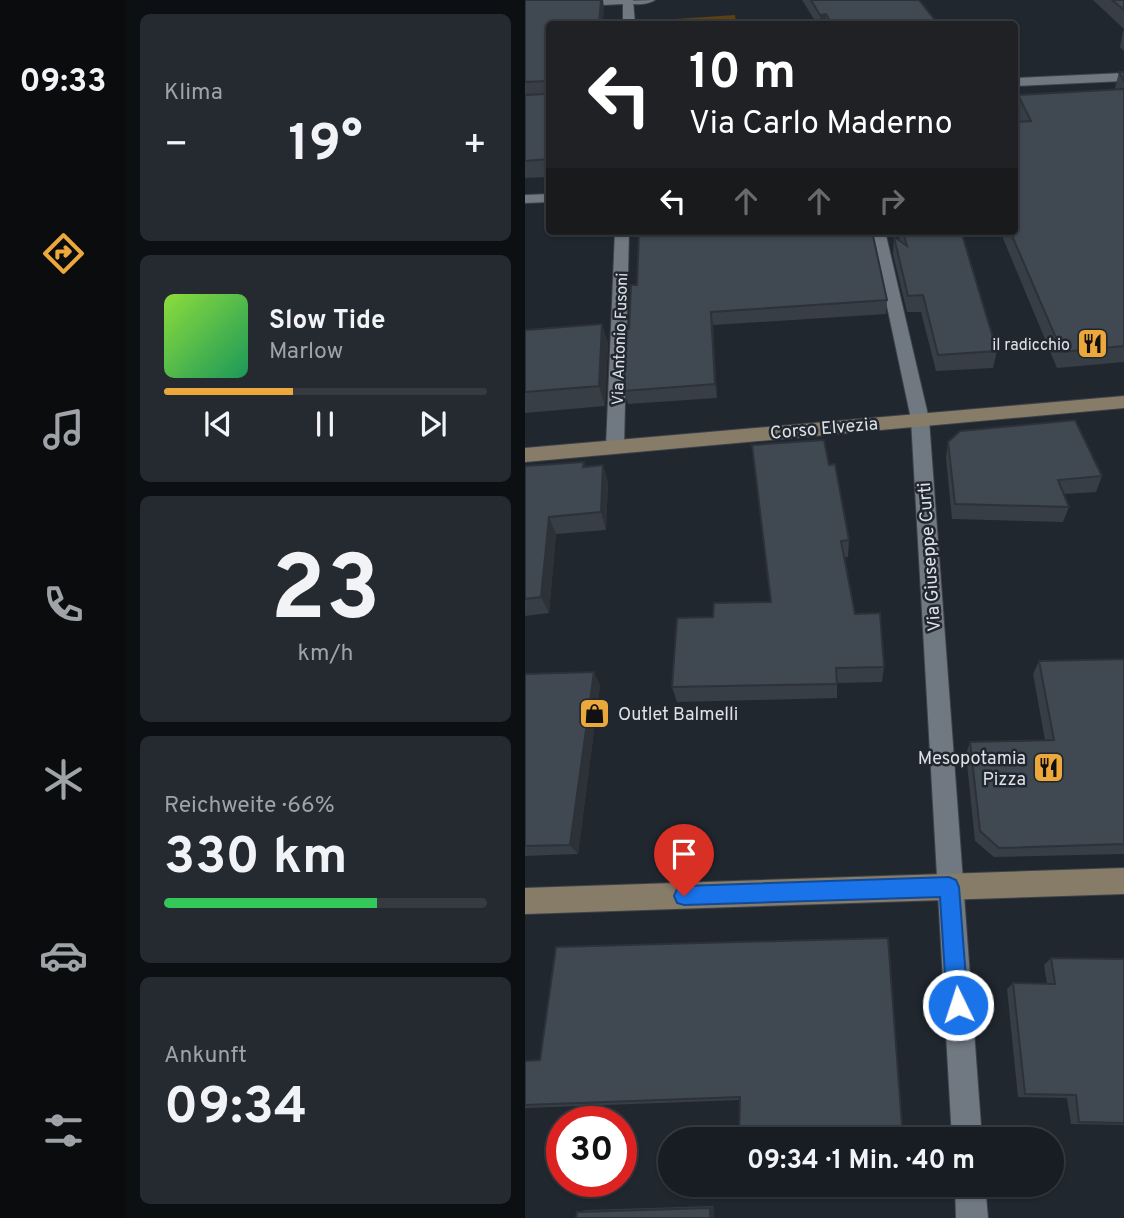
<!DOCTYPE html>
<html lang="de">
<meta charset="utf-8">
<style>
:root{--surface:#181d23;--page:#252a30;--text:#f1f3f6;--muted:#9fa2a6;--line:#363b41;--accent:#eda83b}
body{margin:0;font-family:Overpass,sans-serif;background:var(--page);color:var(--text);height:100vh;display:flex;flex-direction:column;font-size:26px;white-space:nowrap}
*{box-sizing:border-box;margin:0}
p{font-size:23px;color:var(--muted)}
.icon{flex:none;width:38px;height:38px;fill:none;stroke:currentColor;stroke-width:2;stroke-linecap:round;stroke-linejoin:round}
.map{position:relative;flex:1;overflow:hidden}
.side{display:flex;flex-direction:column;gap:14px;padding:14px;background:#0d1013;width:399px}
.side>*{flex:none}
.banner{position:absolute;left:21px;top:21px;width:472px;height:214px;border-radius:7px;box-shadow:0 2px 5px #0004,0 0 0 2px var(--line);background:#202124;color:#fff;overflow:hidden}
.speed{position:absolute;left:21px;top:1106px;display:flex;gap:14px;font-size:35px;font-weight:700;text-align:center}
.speed>*{display:grid;place-content:center;width:91px;height:91px;border-radius:50%;background:var(--surface);box-shadow:0 2px 5px #0004,0 0 0 2px var(--line);line-height:1}
.speed .limit{border:10px solid #d22;background:#fff;color:#111}
.pin{position:absolute;display:grid;place-items:center;width:60px;height:60px;color:#fff;margin:-72px -30px;border-radius:50% 50% 50% 0;rotate:-45deg;box-shadow:0 0 7px #0007}
.pin .icon{rotate:45deg}
.me{position:absolute;width:77px;margin:-38px;rotate:356deg;stroke-linejoin:round;filter:drop-shadow(0 0 5px #0008)}
.turn{display:flex;align-items:center;gap:24px;height:147px;padding:0 28px;font-size:32px}
.turn .icon{width:91px;height:91px;stroke-width:2.5}
.turn b{display:block;font-size:49px;line-height:60px}
.lanes{display:flex;align-items:center;height:66px;padding:0 28px;background:#0003;justify-content:center;gap:35px;direction:ltr}
.lanes .off{opacity:.35}
.big{font-size:52px;font-weight:700;line-height:1.1}
.side .widget{flex:1;display:flex;flex-direction:column;justify-content:center;gap:10px;min-width:0;padding:0 24px;border-radius:10px;background:var(--page)}
.side .dial{align-items:center;gap:0}
.dial b{font-size:91px;line-height:1}
.song{display:flex;align-items:center;gap:21px}
.cover{width:84px;height:84px;border-radius:10px;background:linear-gradient(135deg,hsl(90 70% 55%),hsl(150 70% 35%))}
.played{height:7px;border-radius:4px;background:linear-gradient(90deg,var(--accent) 40%,var(--line) 40%)}
.keys{display:flex;justify-content:space-around;direction:ltr}
.heat{display:flex;justify-content:space-between;align-items:center;font-size:38px;direction:ltr}
.charge{height:10px;border-radius:5px;background:linear-gradient(90deg,#34c759 66%,var(--line) 0)}
.trip{position:absolute;left:133px;top:1127px;width:406px;height:70px;border-radius:35px;background:var(--surface);box-shadow:0 2px 5px #0004,0 0 0 2px var(--line);font-weight:700;line-height:70px;text-align:center}
main{display:flex;flex:1;min-height:0}
.menu{display:flex;flex-direction:column;width:126px;justify-content:space-around;align-items:center;background:#0a0c0e;color:var(--muted)}
.menu .icon{width:49px;height:49px}
.menu .active{color:var(--accent)}
.menu b{font-size:32px;color:var(--text)}
.map>svg:first-child{display:block}
.green{fill:#5f400f}
.lines{fill:none;stroke-linecap:round;stroke-linejoin:round}
.lane-casing{stroke:#3d4249;stroke-width:2}
.street-casing{stroke:#3d4249;stroke-width:2}
.secondary-casing{stroke:#3d4249;stroke-width:2}
.lane{fill:#707882;fill-rule:evenodd}
.street{fill:#707882;fill-rule:evenodd}
.secondary{fill:#877c68;fill-rule:evenodd}
.wall{fill:#373e46}
.shaded-wall{fill:#2d3239}
.building{fill:#404851;stroke:#2d3239;stroke-width:2}
.route{fill:#1a73e8;stroke:#114b97;stroke-width:2}
.labels{text-anchor:middle;stroke-width:5;stroke-linejoin:round;paint-order:stroke}
.far-street-label{font-size:16px;fill:#dee2e8;stroke:#20272f}
.far-poi-label{font-size:16px;fill:#dee2e8;stroke:#20272f;text-anchor:end}
.street-label{font-size:18px;fill:#dee2e8;stroke:#20272f}
.poi-label{font-size:18px;fill:#dee2e8;stroke:#20272f;text-anchor:start}
</style>
<main>
<nav class="menu">
<b>09:33</b>
<svg class="icon active" aria-label="directions" viewBox="0 0 24 24"><path d="M12 3l9 9-9 9-9-9zM9 14v-3h6M13 9l2 2-2 2"/></svg>
<svg class="icon" aria-label="music" viewBox="0 0 24 24"><path d="M9 18V5l10-2v13"/><circle cx="6" cy="18" r="3"/><circle cx="16" cy="16" r="3"/></svg>
<svg class="icon" aria-label="phone" viewBox="0 0 24 24"><path d="M5 4h4l2 5-3 2q2 4 5 5l2-3 5 2v4C11 20 4 13 5 4z"/></svg>
<svg class="icon" aria-label="climate" viewBox="0 0 24 24"><path d="M12 3v18M4 7l16 10M4 17L20 7"/></svg>
<svg class="icon" aria-label="car" viewBox="0 0 24 24"><path d="M5 17H2v-5l4-1 3-4h7l3 4 3 1v5h-3M9 17h6M6 11h13"/><circle cx="7" cy="17" r="2"/><circle cx="17" cy="17" r="2"/></svg>
<svg class="icon" aria-label="filters" viewBox="0 0 24 24"><path d="M4 7h16M4 17h16"/><circle cx="9" cy="7" r="2"/><circle cx="15" cy="17" r="2"/></svg>
</nav>
<section class="side">
<div class="widget"><p>Klima</p>
<div class="heat"><a>−</a><b class="big">19°</b><a>+</a></div>
</div>
<div class="widget">
<div class="song"><i class="cover"></i><div><b>Slow Tide</b><p>Marlow</p></div></div>
<div class="played"></div>
<div class="keys"><svg class="icon" aria-label="previous" viewBox="0 0 24 24"><path d="M18 5L8 12l10 7zM5 5v14"/></svg><svg class="icon" aria-label="pause" viewBox="0 0 24 24"><path d="M8 5v14M16 5v14"/></svg><svg class="icon" aria-label="next" viewBox="0 0 24 24"><path d="M6 5l10 7-10 7zM19 5v14"/></svg></div>
</div>
<div class="widget dial"><b>23</b><p>km/h</p></div>
<div class="widget"><p>Reichweite · 66%</p><b class="big">330 km</b><div class="charge"></div></div>
<div class="widget"><p>Ankunft</p><b class="big">09:34</b></div>
</section>
<div class="map">
<svg width="599" height="1218" viewBox="0 0 599 1218">
<rect width="100%" height="100%" fill="#20272f"/>
<path class="green" d="M210,15l1,9h-60l-1,-5z"/>
<g class="lines">
<defs>
<path id="lane" d="M130,0c-7,5 -25,6 -32,1z"/>
<path id="street" d="M57,0h51l2,24h-12v-20l-98,5v-6z
M599,73v8l-109,5v-8z
M24,194v8l-24,1v-8z
M90,231h14l-5,216 -3,5h-12l-3,-5z
M346,231h14l44,188 53,720h-30l-41,-720z
M430,1185h30l3,33h-32z"/>
<path id="secondary" d="M599,396v12l-599,54v-14z
M599,868v26l-599,20v-26z"/>
</defs>
<use href="#lane" class="lane-casing"/>
<use href="#street" class="street-casing"/>
<use href="#secondary" class="secondary-casing"/>
<use href="#lane" class="lane"/>
<use href="#street" class="street"/>
<use href="#secondary" class="secondary"/>
</g>
<path class="wall" d="M0,0l79,8 -55,16v153l-24,1z
M277,0h117l19,24h-121z
M568,0h31v29z
M598,31h1v20l-4,-4z
M594,72h5v290l-67,6 -57,-137h15l5,-109 -5,-12 3,-15 98,-6 -1,-1z
M372,231h64l36,120 -4,17 -57,3 -15,-59h-14l-14,-58 1,-17 6,4z
M112,285l250,15 -1,14 -173,11 4,73 -89,6 -4,-13 5,-62z
M77,324l6,20 -3,62 -80,7v-83z
M423,442l154,34 -6,16 -32,2 5,13 -6,15 -111,-3 -6,-62z
M59,462l1,5 18,-2 5,18 -2,47 -50,4 -7,79 -24,3v-150z
M304,465l20,75 -1,17h-3l10,57 29,53 -2,15 -45,1v15l-160,4 -5,-15 41,-70 57,-15z
M599,659v195l-130,3 -19,-16 -9,-87 4,-12 75,-2 -12,-66 6,-13z
M0,674l75,11 -22,169 -53,2z
M363,938l-149,162 -214,8v-47l15,-1z
M526,958l73,1v166l-53,-1 -4,-26 -49,-1 -11,-108 6,-6 34,1 -3,-19z
M189,1206v12l-137,-6 9,-2z"/>
<path class="shaded-wall" d="M76,0h2l1,8 -1,16h-4z
M301,14v10h-6v-9z
M186,312l2,13 4,73 -2,-14z
M77,324l6,20 -3,62 -6,-20z
M78,465l5,18 -2,47 -5,-18z
M24,517l7,17 -7,79 -8,-16z
M69,672l6,13 -22,169 -8,-9z
M189,1206v12h-4v-10z"/>
<path class="building" d="M0,0h76l-2,24h-50v135l-24,2v-66l20,-1 2,-3v-10l-22,1z
M286,0h108l19,24h-106l-6,-10 -6,1z
M587,0h12v10z
M594,72h5v9z
M599,89v257l-62,6 -52,-121h5v-109l16,-1 -13,-26z
M114,231h233l15,69 -176,12 4,72 -91,7 2,-62h3l2,-44h6z
M378,231h58l36,120 -59,4 -15,-60 -15,1 -14,-59 13,9z
M77,324l-3,62 -74,6v-62z
M550,420l27,56 -44,4 11,27 -114,-3 -7,-62 12,-11z
M299,440l5,25 6,-1 14,76 -8,1 14,73 25,-1 4,54 -48,1 1,16 -165,3 5,-69 36,-1 1,-14 57,-1 -19,-157z
M59,462l-1,5 20,-2 -2,47 -52,5 -8,80 -16,2v-133z
M599,659v185l-125,4 -19,-17 -10,-89 84,-2 -15,-79z
M69,672l-24,173 -45,1v-172z
M363,938l15,201h-164l1,-42 -215,8v-44l15,-1 16,-113z
M526,958l73,1v164l-45,-1 -3,-27 -51,-1 -12,-111 42,1z
M185,1208v10h-134l1,-6z"/>
<path class="route" d="M424,877l7,3 3,7 9,118 -3,7 -7,3 -8,-3 -3,-7 -7,-108 -256,8 -7,-2 -3,-7 3,-7 7,-3z"/>
<defs>
<symbol id="restaurant-square" viewBox="-11 -11 22 22"><rect x="-9" y="-9" width="18" height="18" rx="4" fill="#eda83b" stroke="#20272f"/><path d="M-5-6h1v4h1v-4h1v4h1v-4h1v5L-1.5 .5V6h-2V.5L-5-1ZM5-6V6H3V1.5H1.5Q1.5-4 5-6Z" fill="#111"/></symbol>
<symbol id="shop-square" viewBox="-11 -11 22 22"><rect x="-9" y="-9" width="18" height="18" rx="4" fill="#eda83b" stroke="#20272f"/><path d="M-5-2.5h2.3a2.7 3.5 0 0 1 5.4 0H5L5.5 6h-11ZM-1.5-2.5h3a1.5 2.3 0 0 0-3 0Z" fill="#111"/></symbol>
</defs>
<g fill-rule="evenodd">
<use href="#restaurant-square" x="550" y="326" width="35" height="35"/>
<use href="#shop-square" x="52" y="696" width="35" height="35"/>
<use href="#restaurant-square" x="506" y="750" width="35" height="35"/>
</g>
<g class="labels">
<g class="far-street-label">
<text transform="translate(94 339) rotate(-88)" y="6">Via Antonio Fusoni</text>
</g>
<g class="far-poi-label">
<text x="545" y="350">il radicchio</text>
</g>
<g class="street-label">
<text transform="translate(299 428) rotate(-5)" y="6">Corso Elvezia</text>
<text transform="translate(404 557) rotate(-94)" y="6">Via Giuseppe Curti</text>
</g>
<g class="poi-label">
<text x="93" y="720">Outlet Balmelli</text>
<text x="501" y="764" text-anchor="end">Mesopotamia<tspan x="501" dy="21">Pizza</tspan></text>
</g>
</g>
</svg>
<div class="speed"><div class="limit">30</div></div>
<div class="pin" style="left:159px;top:896px;background:#d93025"><svg class="icon" aria-label="arrive" viewBox="0 0 24 24"><path d="M6 21V4h12l-3 4 3 4H6"/></svg></div>
<svg class="me" style="left:433px;top:1005px" viewBox="-20 -20 40 40"><circle r="17" fill="#1a73e8" stroke="#fff" stroke-width="3"/><path d="M0-11L8 9 0 5-8 9z" fill="#fff"/></svg>
<div class="trip">09:34 · 1 Min. · 40 m</div>
<div class="banner">
<div class="turn"><svg class="icon" aria-label="left" viewBox="0 0 24 24"><path d="M17 20v-9H6M10 6l-5 5 5 5"/></svg><div><b>10 m</b>Via Carlo Maderno</div></div>
<div class="lanes"><svg class="icon" aria-label="left" viewBox="0 0 24 24"><path d="M17 20v-9H6M10 6l-5 5 5 5"/></svg><svg class="icon off" aria-label="ahead" viewBox="0 0 24 24"><path d="M12 20V5M6 11l6-6 6 6"/></svg><svg class="icon off" aria-label="ahead" viewBox="0 0 24 24"><path d="M12 20V5M6 11l6-6 6 6"/></svg><svg class="icon off" aria-label="right" viewBox="0 0 24 24"><path d="M7 20v-9h11M14 6l5 5-5 5"/></svg></div>
</div>
</div>
</main>
